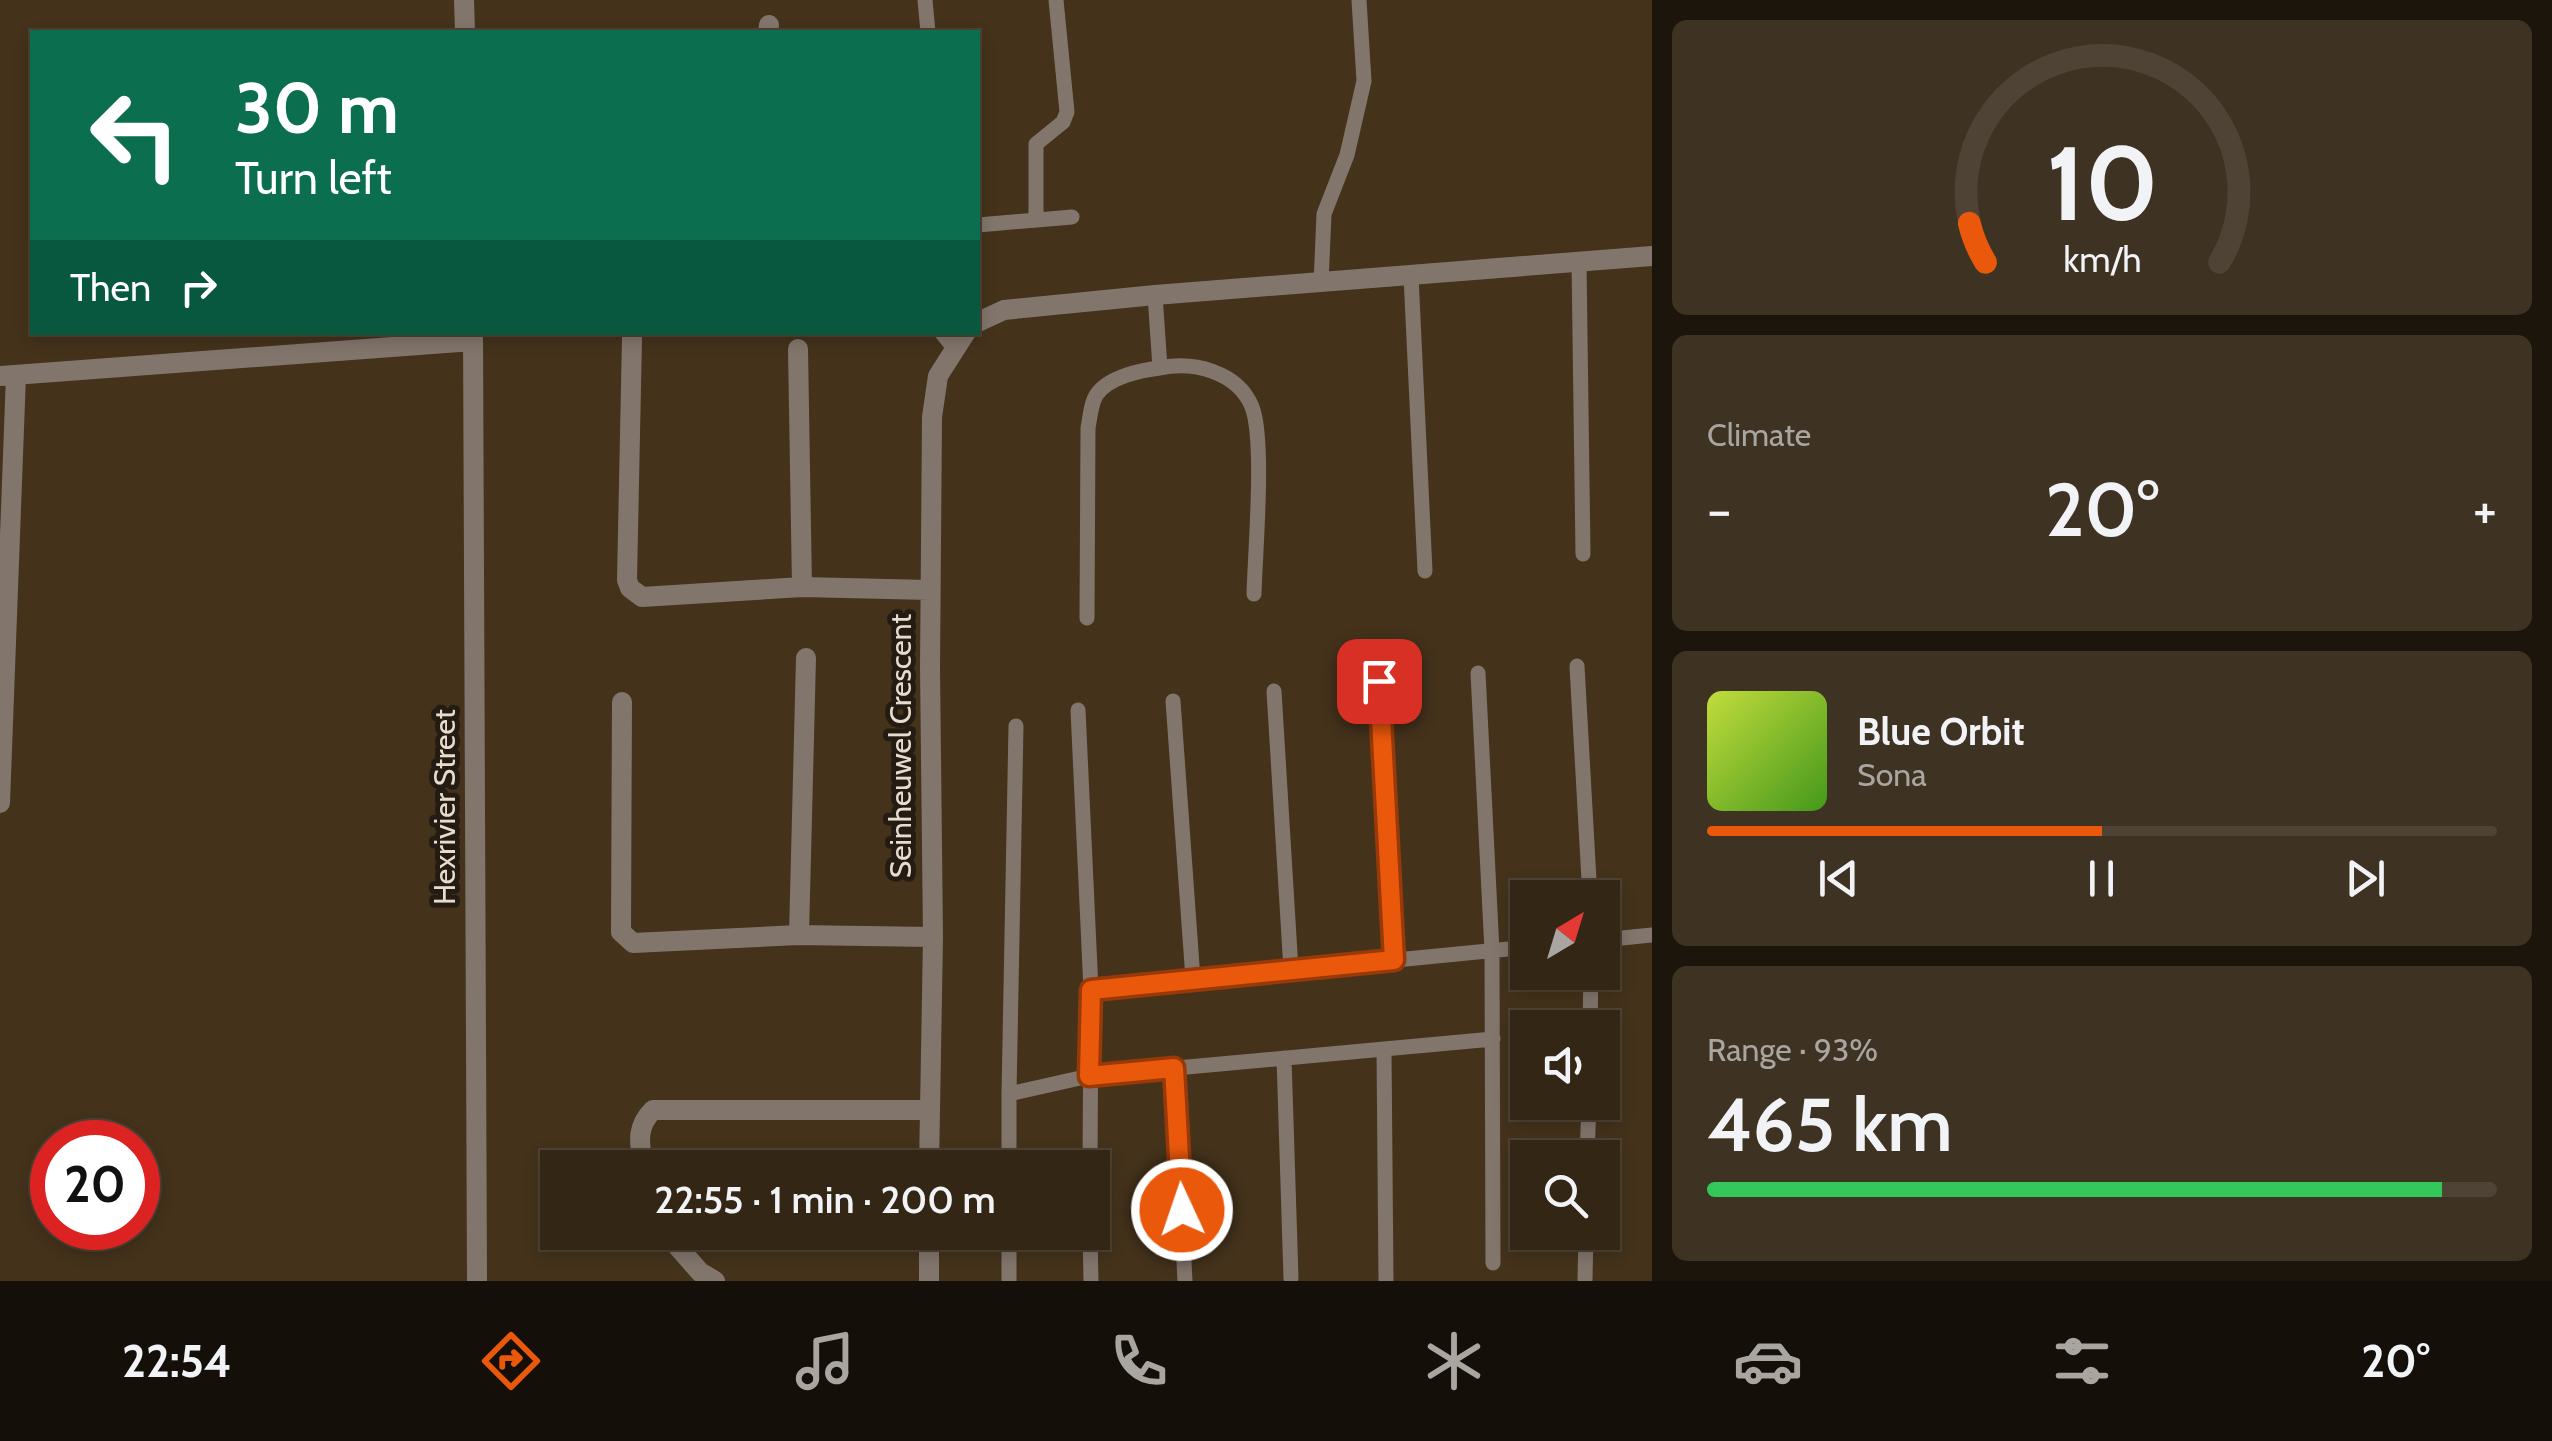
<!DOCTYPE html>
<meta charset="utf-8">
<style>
:root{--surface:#332614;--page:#3e3222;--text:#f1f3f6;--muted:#a9a5a0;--line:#4e4334;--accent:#ea580c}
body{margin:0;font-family:Cabin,sans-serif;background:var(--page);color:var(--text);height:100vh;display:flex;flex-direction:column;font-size:38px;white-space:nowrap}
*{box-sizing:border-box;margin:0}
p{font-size:32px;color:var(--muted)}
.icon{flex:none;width:55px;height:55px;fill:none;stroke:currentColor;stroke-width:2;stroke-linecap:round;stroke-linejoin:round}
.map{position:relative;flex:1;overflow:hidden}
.details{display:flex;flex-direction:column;gap:20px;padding:20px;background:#1c150b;width:900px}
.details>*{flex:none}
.guide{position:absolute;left:30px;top:30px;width:950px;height:305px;border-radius:0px;box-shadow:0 5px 15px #0003,0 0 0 2px var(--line);background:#0b6e4f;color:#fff;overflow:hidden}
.needle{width:65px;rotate:38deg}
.fabs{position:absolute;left:1510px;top:880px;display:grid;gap:20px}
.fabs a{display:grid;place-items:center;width:110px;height:110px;border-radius:0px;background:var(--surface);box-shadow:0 5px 15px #0003,0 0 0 2px var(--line);font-size:50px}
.speed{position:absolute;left:30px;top:1120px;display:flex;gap:20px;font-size:50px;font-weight:700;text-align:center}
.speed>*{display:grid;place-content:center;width:130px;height:130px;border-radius:50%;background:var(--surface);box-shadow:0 5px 15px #0003,0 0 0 2px var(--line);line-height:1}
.speed .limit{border:15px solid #d22;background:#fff;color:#111}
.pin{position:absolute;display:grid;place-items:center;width:85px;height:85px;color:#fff;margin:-42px;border-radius:20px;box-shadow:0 5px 15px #0006}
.me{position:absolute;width:110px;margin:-55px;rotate:357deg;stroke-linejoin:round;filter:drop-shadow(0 0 8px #0008)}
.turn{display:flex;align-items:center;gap:35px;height:210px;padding:0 40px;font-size:45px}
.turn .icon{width:130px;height:130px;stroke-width:2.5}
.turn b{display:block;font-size:70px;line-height:85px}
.then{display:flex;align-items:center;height:95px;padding:0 40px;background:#0003;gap:20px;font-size:38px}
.big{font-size:75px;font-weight:600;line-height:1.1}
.details .card{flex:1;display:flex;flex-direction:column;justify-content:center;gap:15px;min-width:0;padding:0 35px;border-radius:15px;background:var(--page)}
.details .dial{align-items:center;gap:0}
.dial svg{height:260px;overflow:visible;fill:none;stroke:var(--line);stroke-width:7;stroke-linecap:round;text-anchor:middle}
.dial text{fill:var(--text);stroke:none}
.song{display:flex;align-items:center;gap:30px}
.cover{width:120px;height:120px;border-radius:15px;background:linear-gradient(135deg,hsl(70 70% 55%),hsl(100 70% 35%))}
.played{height:10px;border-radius:5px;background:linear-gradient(90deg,var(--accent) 50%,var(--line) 50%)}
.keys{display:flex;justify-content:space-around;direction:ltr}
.heat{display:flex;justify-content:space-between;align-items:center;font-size:55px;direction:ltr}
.charge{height:15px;border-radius:8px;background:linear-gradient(90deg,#34c759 93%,var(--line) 0)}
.trip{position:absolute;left:540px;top:1150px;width:570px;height:100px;border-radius:0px;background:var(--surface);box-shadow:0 5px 15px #0003,0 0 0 2px var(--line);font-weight:600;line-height:100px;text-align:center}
.menu{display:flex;height:160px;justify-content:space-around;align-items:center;background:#140f08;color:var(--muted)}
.menu .icon{width:70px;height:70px}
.menu .selected{color:var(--accent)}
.menu b{font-size:45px;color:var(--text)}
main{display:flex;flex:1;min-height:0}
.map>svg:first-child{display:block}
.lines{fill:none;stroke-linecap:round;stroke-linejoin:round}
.service{stroke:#82756c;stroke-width:15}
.minor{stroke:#82756c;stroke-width:20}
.route-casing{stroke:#983908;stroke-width:25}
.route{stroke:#ea580c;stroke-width:18}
.labels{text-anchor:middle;stroke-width:10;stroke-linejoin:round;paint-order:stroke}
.street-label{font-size:30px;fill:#e7dcce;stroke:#241c12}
</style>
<main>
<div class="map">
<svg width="1652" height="1281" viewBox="0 0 1652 1281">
<rect width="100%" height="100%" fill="#44321b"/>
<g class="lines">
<path class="service" d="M925,0l3,32
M1036,219v-75l27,-22 4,-10 -11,-112
M978,225l94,-8
M1579,262l4,292
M1411,276l14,295
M1321,284l3,-70 23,-59 17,-74 -5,-81
M941,332l13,16
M1160,368c34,-7 78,4 92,39 13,33 3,147 2,187
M1087,618l1,-190c2,-10 3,-26 9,-34 12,-17 44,-24 63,-26l-5,-73
M1577,666l13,232
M1478,673l14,278 1,312
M1379,681l14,279
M1274,691l17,279
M1173,701l20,278
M1078,710l13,280 -1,178
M1016,726l-7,368 80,-18 404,-37
M1602,940l50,-5
M1091,990l437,-43
M1590,1028l1,-56
M1384,1049l2,232
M1284,1058l7,220
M1174,1068l11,213
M1587,1158l2,-56
M1009,1168v-74
M1090,1232l1,49
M1585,1279l1,-47
M1009,1281v-49"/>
<path class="minor" d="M464,0l1,32
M768,32l1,-7
M978,322l26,-12 151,-15 497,-39
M473,332l4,949
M632,338l-5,242 3,8 12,9 160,-10 128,3
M798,349l4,238
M0,376l473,-35
M622,702l-1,230 12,11 166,-8 134,2
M0,803l16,-428
M799,935l7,-277
M643,1168c-3,-24 -8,-40 10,-58h276
M929,1168l4,-231 -3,-269 2,-251 6,-41 28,-44
M665,1232l35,40 15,9
M929,1232v49"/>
</g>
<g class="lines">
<defs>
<path id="route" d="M1182,1210l-8,-142 -85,8 2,-86 303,-30 -15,-279"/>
</defs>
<use href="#route" class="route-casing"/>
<use href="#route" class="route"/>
</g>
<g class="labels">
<g class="street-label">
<text transform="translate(901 746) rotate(-90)" y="10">Seinheuwel Crescent</text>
<text transform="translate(445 807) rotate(-90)" y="10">Hexrivier Street</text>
</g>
</g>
</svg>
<div class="fabs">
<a><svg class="needle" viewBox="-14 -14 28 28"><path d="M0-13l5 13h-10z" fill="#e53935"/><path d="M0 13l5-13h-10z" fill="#a9a5a0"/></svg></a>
<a><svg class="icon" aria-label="sound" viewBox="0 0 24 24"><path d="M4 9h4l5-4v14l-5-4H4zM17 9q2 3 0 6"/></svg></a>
<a><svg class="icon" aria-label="search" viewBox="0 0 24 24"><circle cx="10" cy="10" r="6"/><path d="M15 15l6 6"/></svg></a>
</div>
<div class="speed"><div class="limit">20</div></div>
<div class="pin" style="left:1379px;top:681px;background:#d93025"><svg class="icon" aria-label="arrive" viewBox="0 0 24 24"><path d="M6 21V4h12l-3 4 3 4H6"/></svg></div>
<svg class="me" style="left:1182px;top:1210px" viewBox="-20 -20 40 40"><circle r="17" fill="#ea580c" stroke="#fff" stroke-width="3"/><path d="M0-11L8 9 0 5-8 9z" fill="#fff"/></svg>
<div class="trip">22:55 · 1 min · 200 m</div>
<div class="guide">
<div class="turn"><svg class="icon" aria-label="left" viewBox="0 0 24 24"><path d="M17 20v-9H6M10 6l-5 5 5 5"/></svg><div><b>30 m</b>Turn left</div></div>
<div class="then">Then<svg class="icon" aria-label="right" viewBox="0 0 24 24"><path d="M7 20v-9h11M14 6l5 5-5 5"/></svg></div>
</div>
</div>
<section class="details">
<div class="card dial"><svg viewBox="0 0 100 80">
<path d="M14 69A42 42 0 1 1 86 69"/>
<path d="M14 69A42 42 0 0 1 9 57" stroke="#ea580c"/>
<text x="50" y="56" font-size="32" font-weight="700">10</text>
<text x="50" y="72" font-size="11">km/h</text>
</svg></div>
<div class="card"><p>Climate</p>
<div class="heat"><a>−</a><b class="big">20°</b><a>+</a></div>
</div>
<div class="card">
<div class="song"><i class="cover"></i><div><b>Blue Orbit</b><p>Sona</p></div></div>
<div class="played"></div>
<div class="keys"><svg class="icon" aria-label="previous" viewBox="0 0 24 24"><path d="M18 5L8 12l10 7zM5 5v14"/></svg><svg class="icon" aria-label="pause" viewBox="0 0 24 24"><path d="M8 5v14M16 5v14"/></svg><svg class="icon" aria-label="next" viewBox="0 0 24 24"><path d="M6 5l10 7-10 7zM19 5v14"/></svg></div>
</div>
<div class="card"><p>Range · 93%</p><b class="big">465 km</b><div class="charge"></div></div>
</section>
</main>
<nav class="menu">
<b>22:54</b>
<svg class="icon selected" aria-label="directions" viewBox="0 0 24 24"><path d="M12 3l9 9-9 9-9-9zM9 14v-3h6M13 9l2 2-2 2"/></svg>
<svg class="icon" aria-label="music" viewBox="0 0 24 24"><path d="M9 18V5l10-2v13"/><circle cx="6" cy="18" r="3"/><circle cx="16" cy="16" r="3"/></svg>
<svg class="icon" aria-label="phone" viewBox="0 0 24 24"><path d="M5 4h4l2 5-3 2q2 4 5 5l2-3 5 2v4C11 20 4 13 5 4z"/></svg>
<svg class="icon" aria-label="climate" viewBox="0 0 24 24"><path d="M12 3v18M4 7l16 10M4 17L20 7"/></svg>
<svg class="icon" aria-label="car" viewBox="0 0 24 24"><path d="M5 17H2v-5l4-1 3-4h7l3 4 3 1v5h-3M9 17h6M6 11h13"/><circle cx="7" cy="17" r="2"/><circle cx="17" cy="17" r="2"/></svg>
<svg class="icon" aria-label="filters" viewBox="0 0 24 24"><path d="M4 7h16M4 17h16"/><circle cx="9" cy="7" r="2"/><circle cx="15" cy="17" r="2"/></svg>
<b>20°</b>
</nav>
